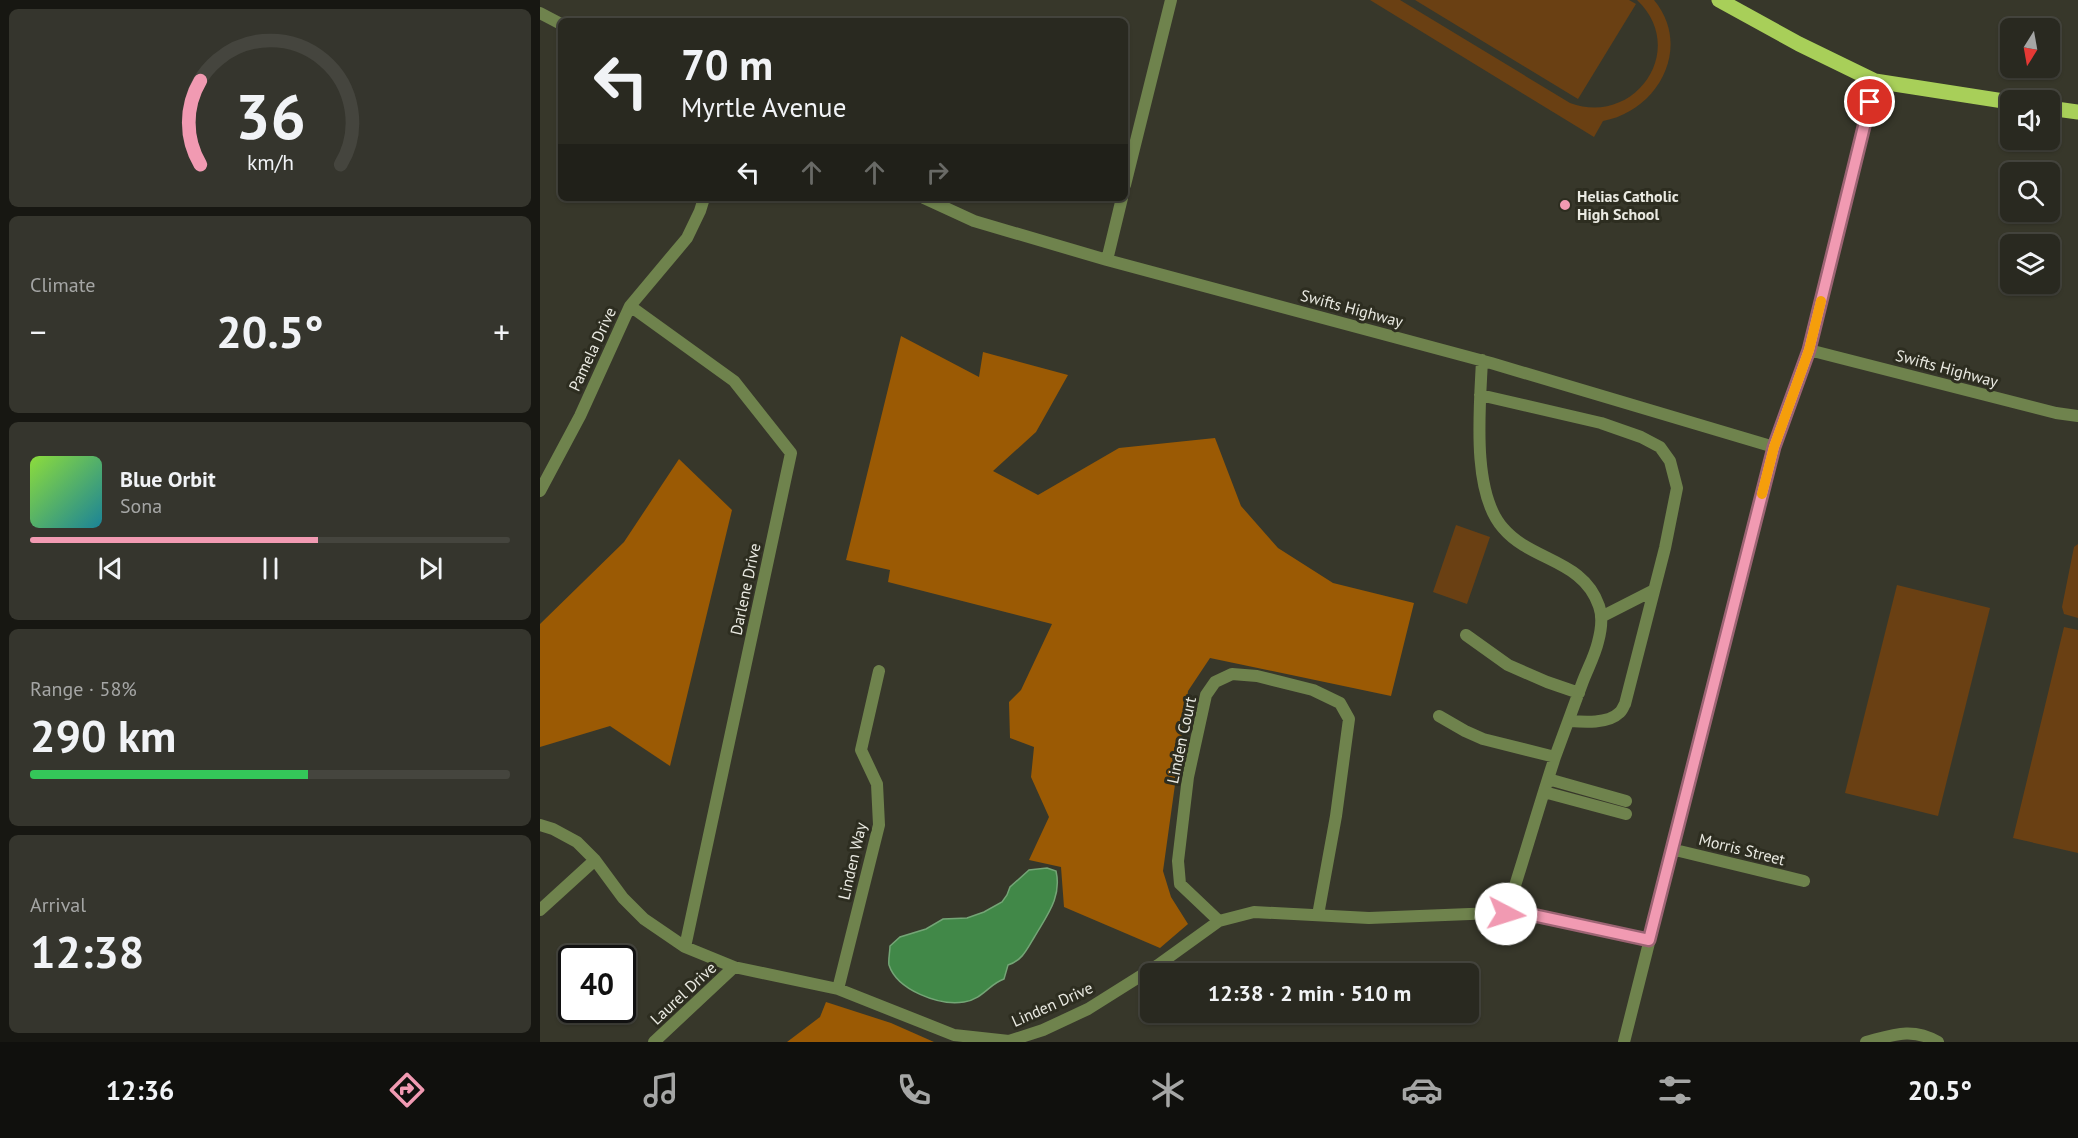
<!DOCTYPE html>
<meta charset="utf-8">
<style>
:root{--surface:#292920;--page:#35352d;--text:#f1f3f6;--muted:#a5a6a5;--line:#45453e;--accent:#f19ab2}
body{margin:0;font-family:"PT Sans",sans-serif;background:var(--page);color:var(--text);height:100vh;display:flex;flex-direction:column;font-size:22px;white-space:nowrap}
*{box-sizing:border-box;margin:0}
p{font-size:20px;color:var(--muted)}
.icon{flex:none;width:33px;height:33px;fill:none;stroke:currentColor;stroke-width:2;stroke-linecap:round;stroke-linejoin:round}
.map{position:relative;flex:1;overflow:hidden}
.sheet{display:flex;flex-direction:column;gap:9px;padding:9px;background:#171712;width:540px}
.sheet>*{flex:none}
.guide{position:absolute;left:18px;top:18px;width:570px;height:183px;border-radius:9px;box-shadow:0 2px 4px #0004,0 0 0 2px var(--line);background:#292920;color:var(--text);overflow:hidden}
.needle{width:39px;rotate:191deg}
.fabs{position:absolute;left:1460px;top:18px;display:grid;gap:12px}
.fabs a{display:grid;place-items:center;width:60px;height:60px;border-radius:9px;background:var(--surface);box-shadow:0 2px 4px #0004,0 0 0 2px var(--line);font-size:30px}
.speed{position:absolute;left:18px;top:945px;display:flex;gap:12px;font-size:30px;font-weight:700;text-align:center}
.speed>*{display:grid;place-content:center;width:78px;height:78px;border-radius:50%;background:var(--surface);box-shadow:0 2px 4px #0004,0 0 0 2px var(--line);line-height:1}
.speed .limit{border:3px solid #111;border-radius:9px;background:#fff;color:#111}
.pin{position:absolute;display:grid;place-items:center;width:51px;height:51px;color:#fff;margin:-26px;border:3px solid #fff;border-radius:50%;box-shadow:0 2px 6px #0007}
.me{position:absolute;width:66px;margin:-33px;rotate:95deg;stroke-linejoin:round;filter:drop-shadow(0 0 4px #0008)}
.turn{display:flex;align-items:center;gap:21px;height:126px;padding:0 24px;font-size:27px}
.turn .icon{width:78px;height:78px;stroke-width:2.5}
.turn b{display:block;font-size:42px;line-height:51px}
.lanes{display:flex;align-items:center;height:57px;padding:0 24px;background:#0003;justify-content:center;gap:30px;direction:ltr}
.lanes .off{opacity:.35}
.big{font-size:45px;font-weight:600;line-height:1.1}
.sheet .widget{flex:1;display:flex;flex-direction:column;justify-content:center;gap:9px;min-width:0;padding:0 21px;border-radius:9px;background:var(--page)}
.sheet .dial{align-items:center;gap:0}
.dial svg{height:156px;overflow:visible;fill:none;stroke:var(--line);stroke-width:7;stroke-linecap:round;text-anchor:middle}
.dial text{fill:var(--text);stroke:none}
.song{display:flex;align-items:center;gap:18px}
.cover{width:72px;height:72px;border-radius:9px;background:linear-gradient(135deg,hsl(90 70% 55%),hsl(190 70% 35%))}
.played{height:6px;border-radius:3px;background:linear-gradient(90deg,var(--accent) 60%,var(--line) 60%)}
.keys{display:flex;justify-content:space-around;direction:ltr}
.heat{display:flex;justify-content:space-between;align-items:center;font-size:33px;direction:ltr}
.charge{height:9px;border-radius:4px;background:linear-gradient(90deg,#34c759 58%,var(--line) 0)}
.trip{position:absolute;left:600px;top:963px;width:339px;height:60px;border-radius:9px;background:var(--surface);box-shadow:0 2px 4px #0004,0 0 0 2px var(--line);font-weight:600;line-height:60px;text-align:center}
.tab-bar{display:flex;height:96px;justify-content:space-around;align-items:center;background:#10100d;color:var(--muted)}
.tab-bar .icon{width:42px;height:42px}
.tab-bar .on{color:var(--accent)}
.tab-bar b{font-size:27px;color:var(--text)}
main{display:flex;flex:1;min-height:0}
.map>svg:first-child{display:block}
.green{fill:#6a4013}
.forest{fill:#9b5a04}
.water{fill:#418848;stroke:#74a576;stroke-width:1.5}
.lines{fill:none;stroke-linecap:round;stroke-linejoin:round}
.minor{stroke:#6f834d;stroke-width:12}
.major{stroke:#a8cf59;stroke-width:15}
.route-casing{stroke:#9d6474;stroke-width:15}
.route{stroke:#f19ab2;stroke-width:10}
.slow{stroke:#f59e0b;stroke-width:10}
.poi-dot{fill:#f19ab2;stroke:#2d2d20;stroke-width:2}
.labels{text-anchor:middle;stroke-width:6;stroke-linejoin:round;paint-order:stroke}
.poi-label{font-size:16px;font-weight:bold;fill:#eaeae2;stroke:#2d2d20;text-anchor:start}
.street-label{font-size:16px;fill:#eaeae2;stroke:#2d2d20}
</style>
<main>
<section class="sheet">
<div class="widget dial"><svg viewBox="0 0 100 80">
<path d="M14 69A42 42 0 1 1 86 69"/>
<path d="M14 69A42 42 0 0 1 14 26" stroke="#f19ab2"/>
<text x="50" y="56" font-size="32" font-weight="700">36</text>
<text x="50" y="72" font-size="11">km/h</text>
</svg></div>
<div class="widget"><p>Climate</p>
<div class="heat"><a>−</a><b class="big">20.5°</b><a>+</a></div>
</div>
<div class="widget">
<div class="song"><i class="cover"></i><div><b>Blue Orbit</b><p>Sona</p></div></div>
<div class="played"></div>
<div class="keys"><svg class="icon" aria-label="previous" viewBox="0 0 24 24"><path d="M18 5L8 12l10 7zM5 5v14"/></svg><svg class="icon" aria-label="pause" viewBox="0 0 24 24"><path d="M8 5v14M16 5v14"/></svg><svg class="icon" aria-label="next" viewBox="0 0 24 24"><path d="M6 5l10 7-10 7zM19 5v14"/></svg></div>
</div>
<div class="widget"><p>Range · 58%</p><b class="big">290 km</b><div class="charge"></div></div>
<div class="widget"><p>Arrival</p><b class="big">12:38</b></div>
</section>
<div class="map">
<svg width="1538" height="1042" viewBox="0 0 1538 1042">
<rect width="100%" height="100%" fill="#37372a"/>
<path class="green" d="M830,0h30l170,103c65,24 119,-54 67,-103h17c39,47 4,111 -51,121l-9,16z
M875,0h214l7,4 -58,95z
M916,525l34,12 -23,67 -34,-12z
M1538,544v74l-14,-4 -2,-7 12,-60z
M1357,585l93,23 -52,208 -93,-23z
M1524,627l14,3v223l-65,-15z"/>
<path class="forest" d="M361,336l78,41 4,-25 85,23 -32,57 -43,39 45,24 81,-47 96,-10 26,68 37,42 55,35 81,20 -23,93 -181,-38 -22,33 -25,180 8,26 17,27 -28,24 -96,-41 -3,-40 -32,-7 20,-43 -18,-40 3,-30 -24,-9 -1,-36 12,-12 31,-66 -164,-42 2,-12 -44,-10z
M139,459l53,51 -62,256 -60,-40 -70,21v-123l84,-82z
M286,1002l65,21 43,19h-147l33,-25z"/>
<path class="water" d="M507,868l9,3c6,26 -9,44 -21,65 -8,13 -12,24 -27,29l-4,14c-15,5 -21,20 -40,23 -25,4 -67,-12 -75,-37 -1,-5 1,-13 1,-19l10,-9 26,-8 17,-10 24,-1 17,-6 18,-10 5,-7 3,-8 19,-17z"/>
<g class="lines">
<path class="minor" d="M0,13l21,11
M585,185l46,-185
M384,198l50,23 133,39 384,103 283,84
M567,260l15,-62
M90,306l104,75 57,72 -106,494
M1269,350l247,63 22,3
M942,360c-2,46 -11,132 21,168 29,34 80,31 96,78 4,11 2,25 -1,36 -3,13 -10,26 -15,39 -9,25 -19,51 -28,76 -17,52 -32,105 -49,157
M940,395l121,28 40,14 19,10 10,14 7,27 -12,60 -40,156c-2,3 -3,7 -6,9 -11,11 -36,9 -50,8
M0,491l40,-75 50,-110 57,-68 13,-27 4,-13
M1061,617l53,-27
M926,635l42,30 39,17 32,11
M899,716l26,15 18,8 72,18
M1008,779l78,22
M1004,792l82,22
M0,825l13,4 24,13 18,18 28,38 21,21 41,28 49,20 104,22 116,46 55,6 34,-11 45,-21 70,-44 61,-44 35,-9 115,6 126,-5 38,2 116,25
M1131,849l133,32
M0,910l55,-50
M679,921l-39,-37 -2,-23 10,-84 18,-82 9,-13 17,-8 25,2 56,14 27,13 9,16 -13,97 -18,99
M298,989l41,-164 -2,-41 -16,-34 18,-79
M114,1042l80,-75
M1084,1042l150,-595 35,-97 66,-269
M1326,1042c27,-7 46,-15 72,0"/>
<path class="major" d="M1179,0l80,44 76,37 135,21
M1509,108l29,4"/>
</g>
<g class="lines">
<defs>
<path id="route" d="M966,914l27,1 116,25 125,-493 35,-97 61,-248"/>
</defs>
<use href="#route" class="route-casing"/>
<use href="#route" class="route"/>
<path class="slow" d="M1222,494l12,-47 35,-97 12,-49"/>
</g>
<circle class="poi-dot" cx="1025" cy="205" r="6"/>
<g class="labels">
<g class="poi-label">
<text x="1037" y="202">Helias Catholic<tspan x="1037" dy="18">High School</tspan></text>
</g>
<g class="street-label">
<text transform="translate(812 308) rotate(15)" y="6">Swifts Highway</text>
<text transform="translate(52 349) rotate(-65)" y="6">Pamela Drive</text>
<text transform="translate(1407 368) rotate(15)" y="6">Swifts Highway</text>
<text transform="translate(205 589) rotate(-78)" y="6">Darlene Drive</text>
<text transform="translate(641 740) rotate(-78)" y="6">Linden Court</text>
<text transform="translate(1202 849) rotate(14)" y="6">Morris Street</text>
<text transform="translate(312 861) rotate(-77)" y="6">Linden Way</text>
<text transform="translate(143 993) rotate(-43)" y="6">Laurel Drive</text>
<text transform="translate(512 1004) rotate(-24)" y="6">Linden Drive</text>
</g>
</g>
</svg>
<div class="fabs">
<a><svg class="needle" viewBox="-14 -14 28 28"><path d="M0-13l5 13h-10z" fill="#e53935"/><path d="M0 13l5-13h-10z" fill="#a5a6a5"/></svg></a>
<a><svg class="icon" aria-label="sound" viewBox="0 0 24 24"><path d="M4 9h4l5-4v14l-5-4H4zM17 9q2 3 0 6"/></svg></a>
<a><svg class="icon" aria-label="search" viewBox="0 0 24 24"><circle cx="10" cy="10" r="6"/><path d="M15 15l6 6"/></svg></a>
<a><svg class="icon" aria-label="layers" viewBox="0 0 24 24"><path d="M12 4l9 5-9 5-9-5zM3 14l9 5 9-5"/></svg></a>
</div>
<div class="speed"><div class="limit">40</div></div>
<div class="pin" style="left:1330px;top:102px;background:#d93025"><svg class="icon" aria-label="arrive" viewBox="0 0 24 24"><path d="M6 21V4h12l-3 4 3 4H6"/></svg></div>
<svg class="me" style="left:966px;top:914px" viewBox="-20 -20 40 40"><circle r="19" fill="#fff"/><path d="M0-13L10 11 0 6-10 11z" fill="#f19ab2"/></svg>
<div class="trip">12:38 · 2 min · 510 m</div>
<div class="guide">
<div class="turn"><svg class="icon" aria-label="left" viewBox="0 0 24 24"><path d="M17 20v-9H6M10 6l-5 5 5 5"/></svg><div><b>70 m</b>Myrtle Avenue</div></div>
<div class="lanes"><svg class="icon" aria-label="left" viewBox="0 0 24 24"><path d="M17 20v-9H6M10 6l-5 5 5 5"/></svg><svg class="icon off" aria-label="ahead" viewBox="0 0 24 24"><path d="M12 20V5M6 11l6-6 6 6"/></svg><svg class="icon off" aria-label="ahead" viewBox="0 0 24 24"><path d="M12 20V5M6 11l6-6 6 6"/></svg><svg class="icon off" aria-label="right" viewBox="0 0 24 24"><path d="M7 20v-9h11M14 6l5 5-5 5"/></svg></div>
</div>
</div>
</main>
<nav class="tab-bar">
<b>12:36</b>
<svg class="icon on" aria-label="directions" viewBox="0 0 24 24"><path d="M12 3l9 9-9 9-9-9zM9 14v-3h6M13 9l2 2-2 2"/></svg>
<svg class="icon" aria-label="music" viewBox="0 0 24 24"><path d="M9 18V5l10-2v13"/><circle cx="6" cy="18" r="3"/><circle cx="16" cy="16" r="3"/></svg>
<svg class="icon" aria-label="phone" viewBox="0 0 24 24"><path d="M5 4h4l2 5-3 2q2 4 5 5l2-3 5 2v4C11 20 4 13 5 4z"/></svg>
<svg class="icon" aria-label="climate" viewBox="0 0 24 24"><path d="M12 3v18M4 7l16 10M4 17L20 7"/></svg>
<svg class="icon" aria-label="car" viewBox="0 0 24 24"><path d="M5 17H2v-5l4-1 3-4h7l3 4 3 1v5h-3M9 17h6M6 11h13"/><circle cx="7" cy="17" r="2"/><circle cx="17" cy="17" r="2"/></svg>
<svg class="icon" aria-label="filters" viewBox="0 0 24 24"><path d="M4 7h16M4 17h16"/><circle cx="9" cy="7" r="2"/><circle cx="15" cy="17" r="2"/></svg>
<b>20.5°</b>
</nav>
